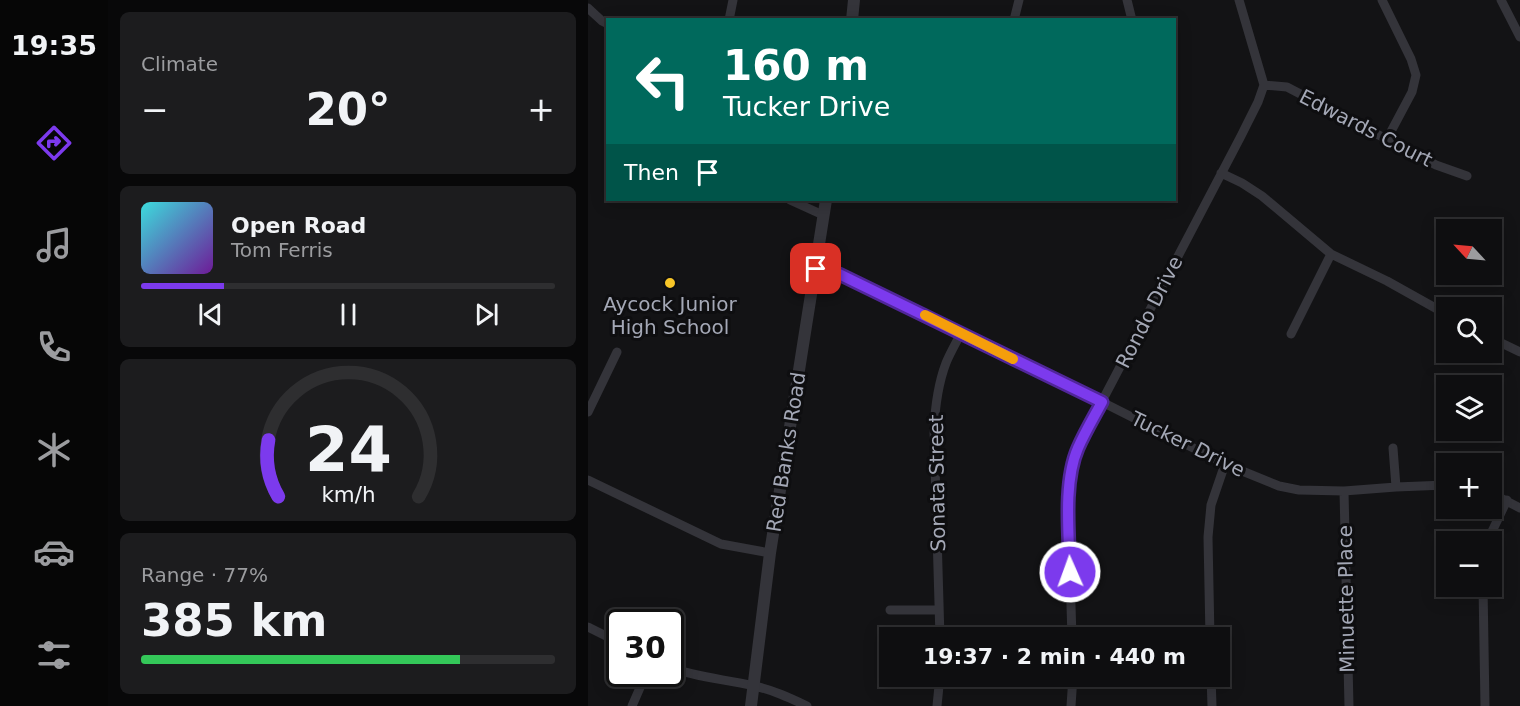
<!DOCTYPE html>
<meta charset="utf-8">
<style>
:root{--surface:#0e0e10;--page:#1c1c1e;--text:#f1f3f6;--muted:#9b9c9f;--line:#2e2e30;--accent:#7c3aed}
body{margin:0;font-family:"DejaVu Sans",sans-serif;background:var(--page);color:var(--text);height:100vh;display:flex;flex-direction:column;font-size:22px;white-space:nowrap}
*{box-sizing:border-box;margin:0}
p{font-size:20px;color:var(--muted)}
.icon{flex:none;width:33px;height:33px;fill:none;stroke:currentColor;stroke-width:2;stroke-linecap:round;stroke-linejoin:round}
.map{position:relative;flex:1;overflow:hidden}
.drawer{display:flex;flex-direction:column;gap:12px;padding:12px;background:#080809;width:480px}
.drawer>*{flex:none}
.guide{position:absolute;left:18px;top:18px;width:570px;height:183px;border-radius:0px;box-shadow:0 3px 15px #0003,0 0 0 2px var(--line);background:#00695c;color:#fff;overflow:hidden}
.needle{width:39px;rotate:296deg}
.controls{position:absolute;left:848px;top:219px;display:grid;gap:12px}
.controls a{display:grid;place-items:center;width:66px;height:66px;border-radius:0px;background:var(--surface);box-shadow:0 3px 15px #0003,0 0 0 2px var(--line);font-size:30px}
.speed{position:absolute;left:18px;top:609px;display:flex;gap:12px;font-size:30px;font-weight:700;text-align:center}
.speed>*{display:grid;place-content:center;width:78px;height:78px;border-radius:50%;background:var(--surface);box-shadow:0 3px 15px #0003,0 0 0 2px var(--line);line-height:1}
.speed .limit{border:3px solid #111;border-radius:9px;background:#fff;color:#111}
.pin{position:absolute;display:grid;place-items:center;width:51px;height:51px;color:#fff;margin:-26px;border-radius:12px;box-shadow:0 3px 9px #0006}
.me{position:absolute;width:66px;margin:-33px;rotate:358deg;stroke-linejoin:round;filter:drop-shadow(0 0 4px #0008)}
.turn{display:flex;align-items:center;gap:21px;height:126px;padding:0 18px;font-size:27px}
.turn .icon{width:78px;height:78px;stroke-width:2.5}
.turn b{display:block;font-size:42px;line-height:51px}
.then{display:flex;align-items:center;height:57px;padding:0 18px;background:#0003;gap:12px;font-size:22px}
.big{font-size:45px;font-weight:700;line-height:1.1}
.drawer .widget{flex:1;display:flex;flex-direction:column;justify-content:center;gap:9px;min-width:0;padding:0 21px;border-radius:9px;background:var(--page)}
.drawer .dial{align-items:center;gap:0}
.dial svg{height:156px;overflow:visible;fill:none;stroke:var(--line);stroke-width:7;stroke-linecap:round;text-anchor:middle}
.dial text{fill:var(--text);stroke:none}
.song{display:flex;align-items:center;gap:18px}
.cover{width:72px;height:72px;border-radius:9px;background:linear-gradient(135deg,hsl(180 70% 55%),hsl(280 70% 35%))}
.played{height:6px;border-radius:3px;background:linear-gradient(90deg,var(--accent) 20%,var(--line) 20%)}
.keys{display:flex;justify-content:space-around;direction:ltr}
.heat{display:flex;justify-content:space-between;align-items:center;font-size:33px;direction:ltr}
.charge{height:9px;border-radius:4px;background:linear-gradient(90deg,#34c759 77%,var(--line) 0)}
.trip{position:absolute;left:291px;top:627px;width:351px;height:60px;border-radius:0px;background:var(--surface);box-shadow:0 3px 15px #0003,0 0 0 2px var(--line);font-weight:700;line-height:60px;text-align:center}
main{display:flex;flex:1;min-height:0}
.tab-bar{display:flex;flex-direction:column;width:108px;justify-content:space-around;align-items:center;background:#060606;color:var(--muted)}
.tab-bar .icon{width:42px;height:42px}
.tab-bar .on{color:var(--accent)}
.tab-bar b{font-size:27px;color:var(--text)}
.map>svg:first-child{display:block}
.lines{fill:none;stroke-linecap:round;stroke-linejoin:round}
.minor{stroke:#34343a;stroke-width:9}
.tertiary{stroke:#34343a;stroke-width:12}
.route-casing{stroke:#51269a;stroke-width:15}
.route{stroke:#7c3aed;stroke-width:10}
.slow{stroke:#f59e0b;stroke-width:10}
.poi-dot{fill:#f8c628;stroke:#0e0e10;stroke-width:2}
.labels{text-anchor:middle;stroke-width:6;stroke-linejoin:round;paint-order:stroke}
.street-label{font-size:20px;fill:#a4a8b6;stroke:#0e0e10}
.poi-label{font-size:20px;fill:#a4a8b6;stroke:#0e0e10}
</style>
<main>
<nav class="tab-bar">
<b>19:35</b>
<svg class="icon on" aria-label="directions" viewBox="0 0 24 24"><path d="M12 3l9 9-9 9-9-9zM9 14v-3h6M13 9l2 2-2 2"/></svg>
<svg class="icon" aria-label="music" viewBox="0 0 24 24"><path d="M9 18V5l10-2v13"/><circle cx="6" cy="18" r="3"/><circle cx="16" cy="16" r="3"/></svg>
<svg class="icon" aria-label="phone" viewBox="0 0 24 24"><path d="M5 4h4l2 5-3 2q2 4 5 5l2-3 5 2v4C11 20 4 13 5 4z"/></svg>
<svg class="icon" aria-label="climate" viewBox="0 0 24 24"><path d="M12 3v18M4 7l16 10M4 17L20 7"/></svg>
<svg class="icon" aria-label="car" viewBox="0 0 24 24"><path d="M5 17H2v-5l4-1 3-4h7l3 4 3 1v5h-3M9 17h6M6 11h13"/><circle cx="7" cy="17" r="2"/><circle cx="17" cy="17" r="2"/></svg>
<svg class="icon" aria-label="filters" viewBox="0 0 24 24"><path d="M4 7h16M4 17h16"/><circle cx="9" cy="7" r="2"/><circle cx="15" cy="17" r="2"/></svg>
</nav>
<section class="drawer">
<div class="widget"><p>Climate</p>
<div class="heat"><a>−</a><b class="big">20°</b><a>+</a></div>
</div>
<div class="widget">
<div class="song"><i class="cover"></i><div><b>Open Road</b><p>Tom Ferris</p></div></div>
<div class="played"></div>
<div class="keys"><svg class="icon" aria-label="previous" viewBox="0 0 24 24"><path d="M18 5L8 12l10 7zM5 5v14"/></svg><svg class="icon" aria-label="pause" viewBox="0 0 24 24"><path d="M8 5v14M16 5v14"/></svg><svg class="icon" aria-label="next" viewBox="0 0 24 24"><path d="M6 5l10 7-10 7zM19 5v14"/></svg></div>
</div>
<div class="widget dial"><svg viewBox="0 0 100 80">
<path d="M14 69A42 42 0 1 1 86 69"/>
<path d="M14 69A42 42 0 0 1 9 40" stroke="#7c3aed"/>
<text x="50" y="56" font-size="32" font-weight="700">24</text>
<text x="50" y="72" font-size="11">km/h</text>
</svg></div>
<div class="widget"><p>Range · 77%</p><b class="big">385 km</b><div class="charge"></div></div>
</section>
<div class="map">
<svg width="932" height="706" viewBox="0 0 932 706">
<rect width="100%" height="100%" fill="#131315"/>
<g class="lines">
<path class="minor" d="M539,0l5,20
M794,0l29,59 5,16 -4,17 -25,47
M913,0l19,37
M0,8l14,13 6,3
M141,20l4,-20
M426,20l5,-20
M676,85l23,2 149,78 31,11
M633,173l21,10 20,13 69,58 56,27 59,33
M202,200l33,15
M228,269l23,5 263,128 123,62 54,22 20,4 45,1 52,-4 50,-2
M703,334l40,-80
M903,338l29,14
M0,412l29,-60
M805,448l3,39
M0,480l133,64 49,9
M756,491l5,215
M903,493l29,15
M899,542l20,-42
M895,586l2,120
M302,610h49
M0,627l32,16
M352,638l-6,-208c1,-22 4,-46 12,-67 4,-10 10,-20 15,-30
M484,638l-4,-131 2,-29 7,-29 164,-313 17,-34 6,-17 -25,-85
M622,638l-2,-101 3,-32 14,-41
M82,667c27,11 56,12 84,19 19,4 36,12 53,20
M623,676l1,30
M44,706l14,-32
M349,706l3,-30
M483,706l2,-30"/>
<path class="tertiary" d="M264,20l2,-20
M163,706l19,-153 56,-353"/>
</g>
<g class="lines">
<defs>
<path id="route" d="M228,269l23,5 263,128c-8,15 -17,30 -24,46 -15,34 -9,87 -8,124"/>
</defs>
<use href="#route" class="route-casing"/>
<use href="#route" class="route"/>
<path class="slow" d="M337,315l88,44"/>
</g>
<circle class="poi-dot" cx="82" cy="283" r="6"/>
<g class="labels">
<g class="street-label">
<text transform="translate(778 128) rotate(27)" y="7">Edwards Court</text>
<text transform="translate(561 312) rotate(-63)" y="7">Rondo Drive</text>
<text transform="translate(600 444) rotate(26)" y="7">Tucker Drive</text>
<text transform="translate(198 452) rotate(-81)" y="7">Red Banks Road</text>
<text transform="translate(349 483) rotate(-91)" y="7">Sonata Street</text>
<text transform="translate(758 599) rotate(-91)" y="7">Minuette Place</text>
</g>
<g class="poi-label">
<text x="82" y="311">Aycock Junior<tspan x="82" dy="23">High School</tspan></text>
</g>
</g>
</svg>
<div class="controls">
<a><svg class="needle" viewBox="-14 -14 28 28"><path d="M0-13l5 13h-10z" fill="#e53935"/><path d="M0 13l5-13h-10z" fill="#9b9c9f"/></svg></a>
<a><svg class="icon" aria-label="search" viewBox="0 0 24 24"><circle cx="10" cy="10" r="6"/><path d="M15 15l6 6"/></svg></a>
<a><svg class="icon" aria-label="layers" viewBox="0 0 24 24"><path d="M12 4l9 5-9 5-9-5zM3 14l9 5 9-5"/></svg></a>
<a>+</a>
<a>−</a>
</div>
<div class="speed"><div class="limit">30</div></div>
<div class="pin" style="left:228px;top:269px;background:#d93025"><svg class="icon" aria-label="arrive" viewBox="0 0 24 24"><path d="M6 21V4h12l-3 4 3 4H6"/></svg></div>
<svg class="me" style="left:482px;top:572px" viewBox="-20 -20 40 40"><circle r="17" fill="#7c3aed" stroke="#fff" stroke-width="3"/><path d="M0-11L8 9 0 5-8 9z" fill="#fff"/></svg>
<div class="trip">19:37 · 2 min · 440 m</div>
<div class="guide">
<div class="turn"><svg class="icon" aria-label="left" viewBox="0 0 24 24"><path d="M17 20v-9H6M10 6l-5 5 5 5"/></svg><div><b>160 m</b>Tucker Drive</div></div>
<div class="then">Then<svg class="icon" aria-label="arrive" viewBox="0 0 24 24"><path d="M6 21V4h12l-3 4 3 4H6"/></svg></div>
</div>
</div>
</main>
